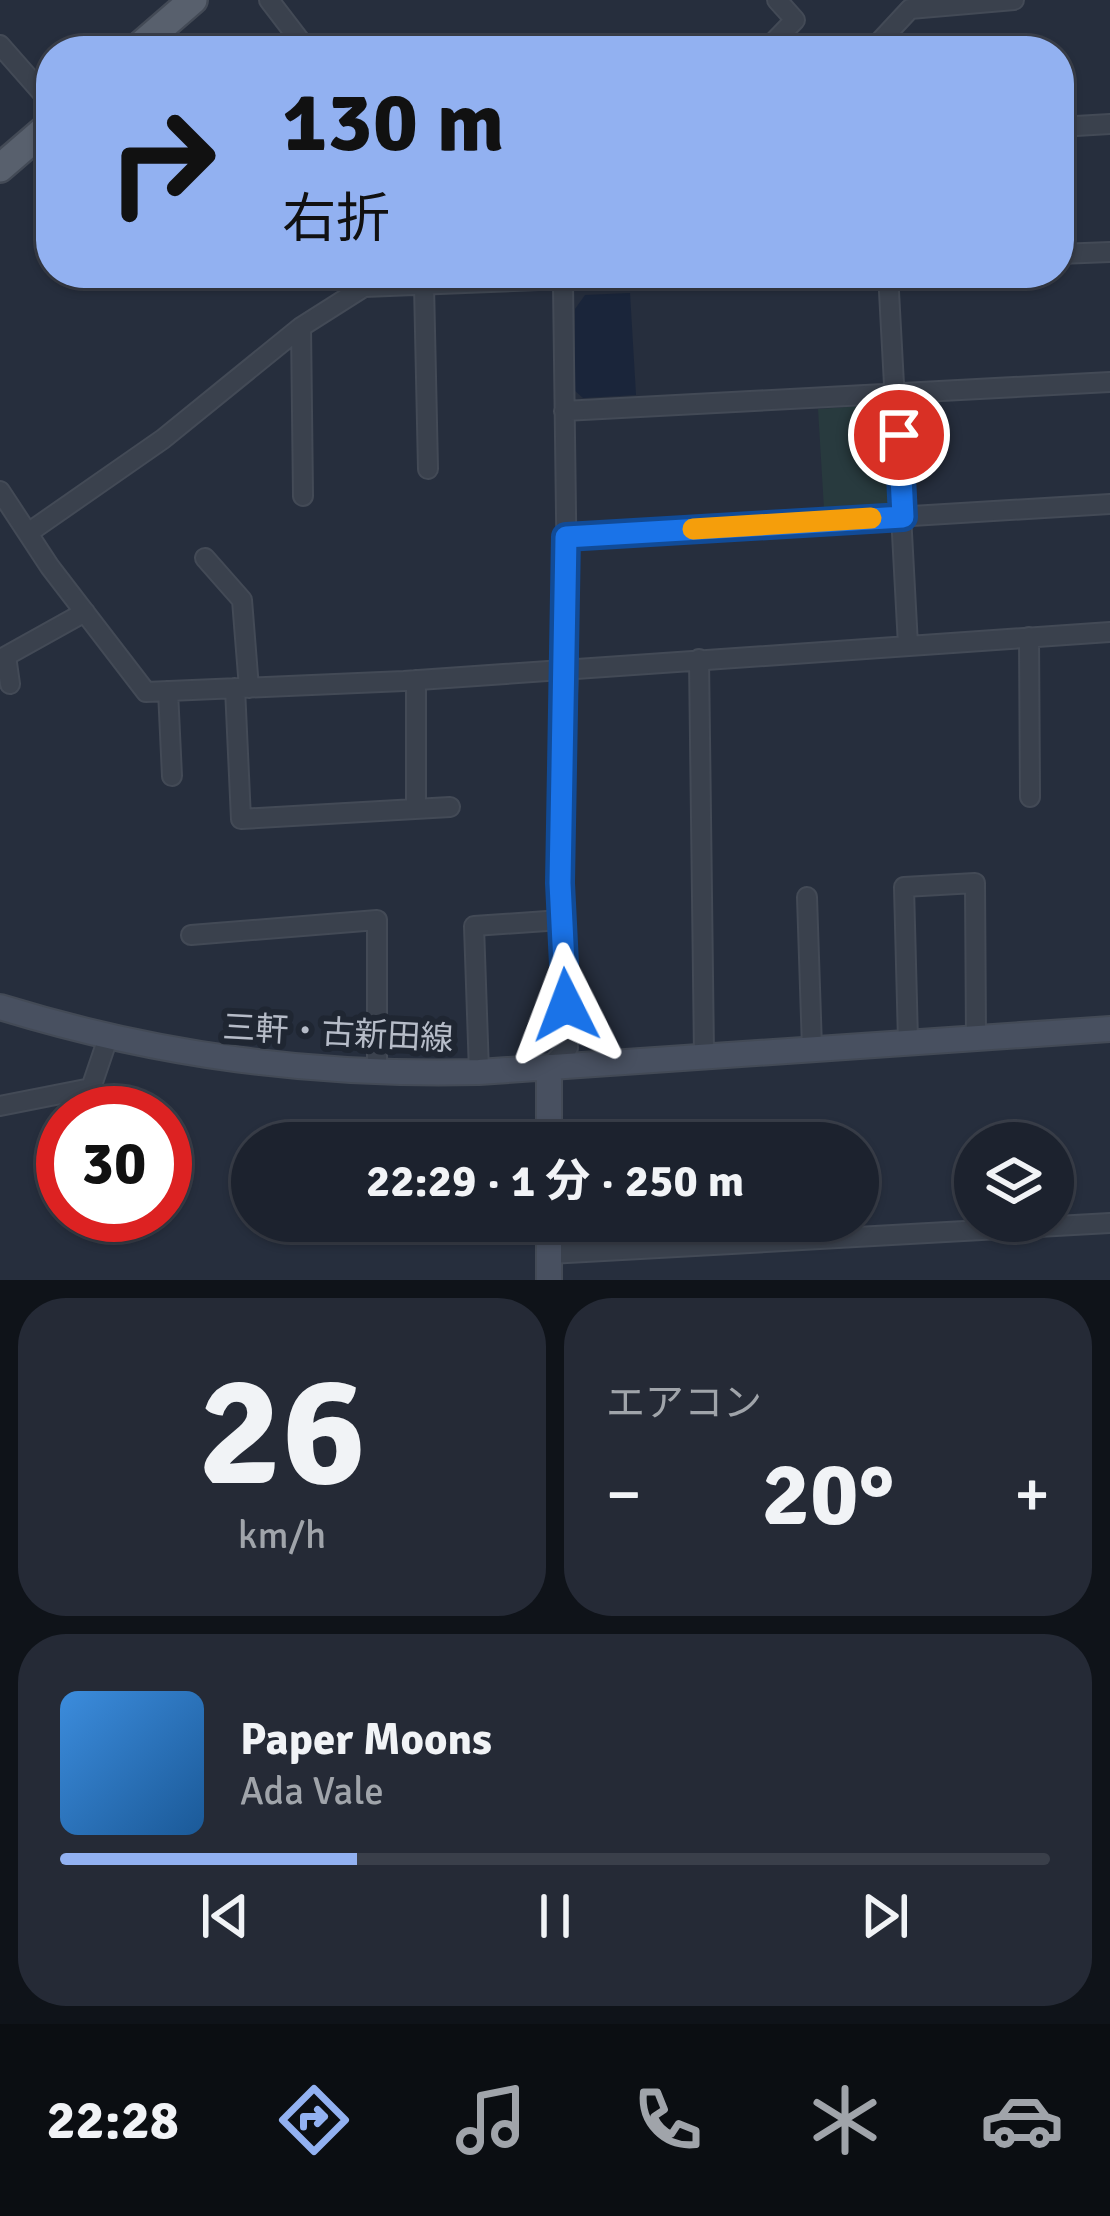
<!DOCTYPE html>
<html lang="ja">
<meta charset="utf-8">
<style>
:root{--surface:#1c222e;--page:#252a36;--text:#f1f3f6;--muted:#a0a4aa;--line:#3a3f4a;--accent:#92b1f1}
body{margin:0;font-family:Signika,"Noto Sans JP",sans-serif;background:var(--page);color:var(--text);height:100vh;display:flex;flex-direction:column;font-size:45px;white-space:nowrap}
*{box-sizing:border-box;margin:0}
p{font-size:39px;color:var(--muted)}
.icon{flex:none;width:66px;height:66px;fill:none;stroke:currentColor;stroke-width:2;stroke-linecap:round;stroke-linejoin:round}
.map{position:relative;height:1280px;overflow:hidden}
.drawer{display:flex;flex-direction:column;gap:18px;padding:18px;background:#0f1319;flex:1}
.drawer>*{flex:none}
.hud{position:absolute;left:36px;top:36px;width:1038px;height:252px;border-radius:48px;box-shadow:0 3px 9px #0004,0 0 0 3px var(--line);background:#92b1f1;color:#111;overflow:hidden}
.controls{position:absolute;left:954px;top:1122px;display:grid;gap:24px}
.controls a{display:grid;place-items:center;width:120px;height:120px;border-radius:50%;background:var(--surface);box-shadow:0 3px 9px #0004,0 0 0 3px var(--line);font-size:60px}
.speed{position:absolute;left:36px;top:1086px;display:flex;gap:24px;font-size:60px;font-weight:700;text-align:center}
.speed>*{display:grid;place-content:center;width:156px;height:156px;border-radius:50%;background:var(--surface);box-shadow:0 3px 9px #0004,0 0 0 3px var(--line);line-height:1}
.speed .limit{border:18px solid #d22;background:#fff;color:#111}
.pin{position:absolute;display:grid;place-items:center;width:102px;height:102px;color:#fff;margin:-51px;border:6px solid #fff;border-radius:50%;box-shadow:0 3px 12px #0007}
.me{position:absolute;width:132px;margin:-66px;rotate:357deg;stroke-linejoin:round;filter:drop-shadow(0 0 9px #0008)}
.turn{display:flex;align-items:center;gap:42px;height:252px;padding:0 48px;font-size:54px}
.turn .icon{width:156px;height:156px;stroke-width:2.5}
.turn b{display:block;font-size:84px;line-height:102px}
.big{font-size:90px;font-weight:700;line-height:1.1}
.drawer .widget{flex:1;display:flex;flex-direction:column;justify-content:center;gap:18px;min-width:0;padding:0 42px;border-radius:48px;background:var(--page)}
.drawer .dial{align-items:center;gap:0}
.dial b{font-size:156px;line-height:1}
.song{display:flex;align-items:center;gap:36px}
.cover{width:144px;height:144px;border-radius:18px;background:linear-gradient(135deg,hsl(210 70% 55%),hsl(210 70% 35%))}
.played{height:12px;border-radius:6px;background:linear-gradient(90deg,var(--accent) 30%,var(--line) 30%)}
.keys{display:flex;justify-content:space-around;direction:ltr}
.heat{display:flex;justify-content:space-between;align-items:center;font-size:66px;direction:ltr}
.drawer .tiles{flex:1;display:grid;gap:18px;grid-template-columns:1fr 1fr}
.widget:last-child{grid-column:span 2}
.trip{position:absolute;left:231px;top:1122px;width:648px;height:120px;border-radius:60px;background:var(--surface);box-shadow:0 3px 9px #0004,0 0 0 3px var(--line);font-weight:700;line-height:120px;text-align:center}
.tab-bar{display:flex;height:192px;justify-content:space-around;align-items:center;background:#0b0e12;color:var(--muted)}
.tab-bar .icon{width:84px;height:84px}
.tab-bar .current{color:var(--accent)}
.tab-bar b{font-size:54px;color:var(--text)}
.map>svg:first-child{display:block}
.green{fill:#283a3e}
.water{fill:#1a253a}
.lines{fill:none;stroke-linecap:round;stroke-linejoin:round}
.street-casing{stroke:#434a56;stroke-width:22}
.secondary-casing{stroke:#434a56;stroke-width:28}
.primary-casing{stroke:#434a56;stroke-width:32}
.street{stroke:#3a414d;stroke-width:18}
.secondary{stroke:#485060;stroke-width:24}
.primary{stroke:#58606d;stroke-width:27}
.route-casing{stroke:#114b97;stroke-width:30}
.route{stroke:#1a73e8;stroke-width:21}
.slow{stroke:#f59e0b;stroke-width:21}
.labels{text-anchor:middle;stroke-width:12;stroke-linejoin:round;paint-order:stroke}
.street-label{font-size:33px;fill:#b6bcc8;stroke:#1f2632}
</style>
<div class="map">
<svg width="1110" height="1280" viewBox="0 0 1110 1280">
<rect width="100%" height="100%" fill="#262e3d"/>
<path class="green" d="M877,405l8,5 6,90 -8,6 -59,3 -6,-100z
M582,1221h140v16l-139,5z"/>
<path class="water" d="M630,293l6,102 -53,3 -8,-7v-82l10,-14z"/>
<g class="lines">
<defs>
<path id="street" d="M269,0l39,51
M0,45l51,58
M765,51l30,-31 -18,-20
M871,51l39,-42 104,-9
M1059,127l51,-3
M1059,254l51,-2
M888,273l20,372
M424,285l4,184
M301,327l2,169
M564,411l546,-29
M0,491l50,76 96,125 258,-11 706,-49
M28,533l135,-94 138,-112 63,-40 348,-14
M566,537l544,-33
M205,558l37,42 7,88
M1029,637l1,160
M699,659l5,396
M10,684l-4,-28 79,-44
M235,688l6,131 209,-12
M168,691l4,85
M416,805v-125
M807,897l5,151
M191,935l186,-15v153
M908,1041l-4,-154 71,-4 1,155
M549,1067l19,-19 -8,-165 8,-216 -5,-384
M479,1072l-5,-146 87,-6
M0,1106l91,-18 17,-50
M549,1254l561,-31"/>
<path id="secondary" d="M0,1007c159,49 314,69 479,65l631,-43
M549,1067v76
M549,1221v59"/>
<path id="primary" d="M134,51l59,-51
M0,168l51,-44"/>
</defs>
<use href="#street" class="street-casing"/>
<use href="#secondary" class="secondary-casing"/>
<use href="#primary" class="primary-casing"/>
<use href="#street" class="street"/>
<use href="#secondary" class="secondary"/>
<use href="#primary" class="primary"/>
</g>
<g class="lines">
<defs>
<path id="route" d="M566,1005l-6,-122 6,-346 337,-20 -4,-82"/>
</defs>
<use href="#route" class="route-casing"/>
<use href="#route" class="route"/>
<path class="slow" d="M693,529l178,-11"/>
</g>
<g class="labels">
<g class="street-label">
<text transform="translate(338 1032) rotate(3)" y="12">三軒・古新田線</text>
</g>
</g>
</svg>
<div class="controls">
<a><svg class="icon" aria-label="layers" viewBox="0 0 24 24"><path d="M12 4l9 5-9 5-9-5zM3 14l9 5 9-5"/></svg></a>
</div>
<div class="speed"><div class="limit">30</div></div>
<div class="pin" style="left:899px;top:435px;background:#d93025"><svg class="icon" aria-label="arrive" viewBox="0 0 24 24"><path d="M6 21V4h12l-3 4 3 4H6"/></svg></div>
<svg class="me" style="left:566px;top:1005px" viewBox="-20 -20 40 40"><path d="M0-17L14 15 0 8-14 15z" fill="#1a73e8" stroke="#fff" stroke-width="4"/></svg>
<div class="trip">22:29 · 1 分 · 250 m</div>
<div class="hud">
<div class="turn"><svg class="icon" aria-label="right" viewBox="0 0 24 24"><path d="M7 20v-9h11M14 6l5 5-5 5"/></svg><div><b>130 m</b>右折</div></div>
</div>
</div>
<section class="drawer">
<div class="tiles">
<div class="widget dial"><b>26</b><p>km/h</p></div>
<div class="widget"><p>エアコン</p>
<div class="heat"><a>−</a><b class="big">20°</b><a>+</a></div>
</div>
<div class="widget">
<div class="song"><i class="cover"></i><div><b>Paper Moons</b><p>Ada Vale</p></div></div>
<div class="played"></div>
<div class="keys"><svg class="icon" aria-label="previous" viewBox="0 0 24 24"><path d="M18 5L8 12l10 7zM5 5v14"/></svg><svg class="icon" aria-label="pause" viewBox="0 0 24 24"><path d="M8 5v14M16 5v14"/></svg><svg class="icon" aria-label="next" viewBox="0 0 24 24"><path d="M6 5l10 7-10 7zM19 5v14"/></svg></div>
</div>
</div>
</section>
<nav class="tab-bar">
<b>22:28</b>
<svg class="icon current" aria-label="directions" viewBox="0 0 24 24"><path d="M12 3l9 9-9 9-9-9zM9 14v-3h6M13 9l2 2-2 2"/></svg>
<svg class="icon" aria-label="music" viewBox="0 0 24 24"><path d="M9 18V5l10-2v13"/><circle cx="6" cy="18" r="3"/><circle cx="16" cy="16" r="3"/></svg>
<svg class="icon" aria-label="phone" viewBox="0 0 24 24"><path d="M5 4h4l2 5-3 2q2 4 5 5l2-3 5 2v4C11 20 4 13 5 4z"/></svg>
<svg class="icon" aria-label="climate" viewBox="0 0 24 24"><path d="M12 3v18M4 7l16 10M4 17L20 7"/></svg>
<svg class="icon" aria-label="car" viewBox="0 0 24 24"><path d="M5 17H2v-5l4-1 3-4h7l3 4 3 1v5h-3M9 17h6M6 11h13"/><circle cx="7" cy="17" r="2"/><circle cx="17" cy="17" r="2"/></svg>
</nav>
